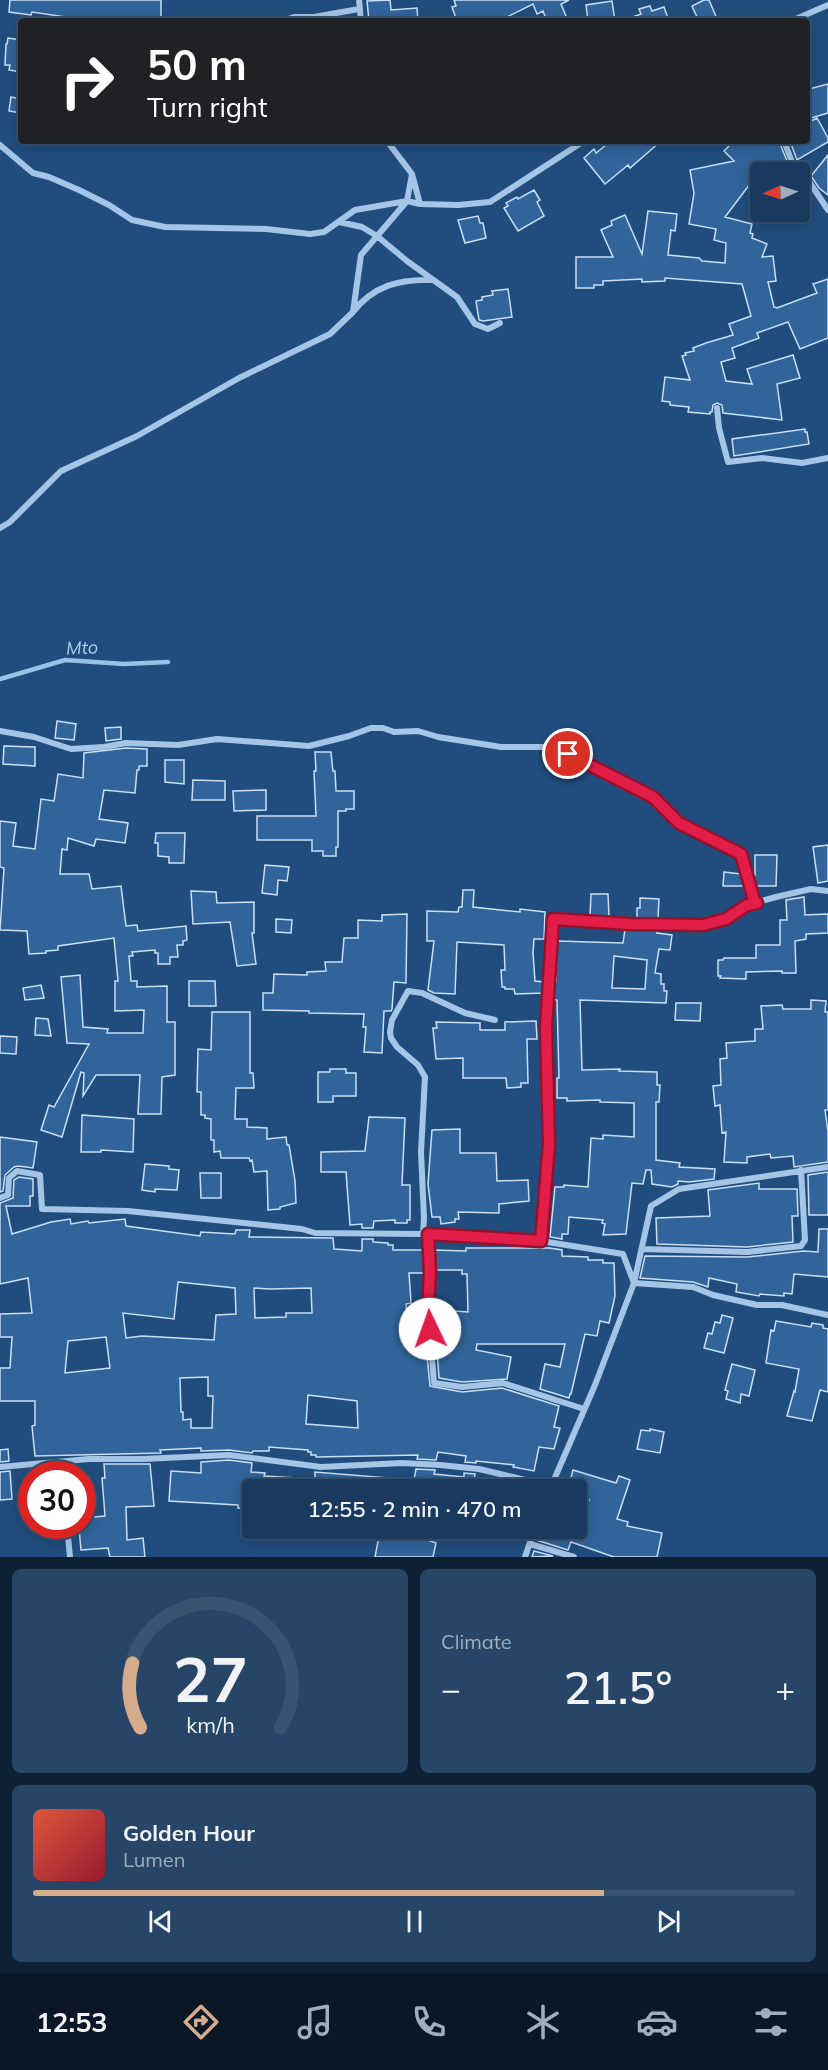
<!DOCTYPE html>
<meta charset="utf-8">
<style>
:root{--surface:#193a5e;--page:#264567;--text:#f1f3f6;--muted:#9fadbc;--line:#375473;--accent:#d6ab8b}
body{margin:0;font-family:Mulish,sans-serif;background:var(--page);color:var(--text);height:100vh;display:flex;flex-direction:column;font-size:22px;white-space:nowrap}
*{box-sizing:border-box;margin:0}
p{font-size:20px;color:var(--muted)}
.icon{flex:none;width:33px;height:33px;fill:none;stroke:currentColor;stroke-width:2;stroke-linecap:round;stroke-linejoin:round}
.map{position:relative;height:1557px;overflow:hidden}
.drawer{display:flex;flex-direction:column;gap:12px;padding:12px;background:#0e2034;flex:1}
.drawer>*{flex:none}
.guide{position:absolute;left:18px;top:18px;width:792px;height:126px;border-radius:6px;box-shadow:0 3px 15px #0003,0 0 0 2px var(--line);background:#202124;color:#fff;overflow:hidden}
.needle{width:39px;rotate:267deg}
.buttons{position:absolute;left:750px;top:162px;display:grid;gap:12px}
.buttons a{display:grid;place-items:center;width:60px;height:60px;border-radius:6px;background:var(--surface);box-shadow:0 3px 15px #0003,0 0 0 2px var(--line);font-size:30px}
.speed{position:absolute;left:18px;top:1461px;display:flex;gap:12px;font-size:30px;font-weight:700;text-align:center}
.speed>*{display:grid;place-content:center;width:78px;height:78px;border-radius:50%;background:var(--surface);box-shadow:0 3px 15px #0003,0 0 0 2px var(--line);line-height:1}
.speed .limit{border:9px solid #d22;background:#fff;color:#111}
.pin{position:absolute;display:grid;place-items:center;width:51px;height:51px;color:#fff;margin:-26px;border:3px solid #fff;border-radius:50%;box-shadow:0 2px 6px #0007}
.me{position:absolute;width:66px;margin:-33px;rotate:357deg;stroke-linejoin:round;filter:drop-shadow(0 0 4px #0008)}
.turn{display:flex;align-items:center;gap:21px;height:126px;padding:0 30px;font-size:27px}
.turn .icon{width:78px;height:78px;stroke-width:2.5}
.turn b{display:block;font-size:42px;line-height:51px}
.big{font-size:45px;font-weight:600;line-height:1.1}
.drawer .tile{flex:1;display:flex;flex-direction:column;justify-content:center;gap:9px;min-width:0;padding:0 21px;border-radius:9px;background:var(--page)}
.drawer .dial{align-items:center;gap:0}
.dial svg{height:156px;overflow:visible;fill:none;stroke:var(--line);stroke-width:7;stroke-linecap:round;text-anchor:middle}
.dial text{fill:var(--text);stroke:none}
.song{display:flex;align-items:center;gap:18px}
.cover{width:72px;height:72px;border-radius:9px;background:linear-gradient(135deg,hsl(10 70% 55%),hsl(350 70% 35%))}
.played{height:6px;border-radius:3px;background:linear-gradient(90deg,var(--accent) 75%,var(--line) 75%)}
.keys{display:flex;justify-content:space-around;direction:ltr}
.heat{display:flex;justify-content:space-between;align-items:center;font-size:33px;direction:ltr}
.drawer .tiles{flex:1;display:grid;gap:12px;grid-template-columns:1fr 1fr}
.tile:last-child{grid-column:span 2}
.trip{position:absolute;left:242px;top:1479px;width:345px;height:60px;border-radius:6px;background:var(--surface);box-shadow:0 3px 15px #0003,0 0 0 2px var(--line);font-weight:600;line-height:60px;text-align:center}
.dock{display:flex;height:96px;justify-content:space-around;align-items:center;background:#0a1726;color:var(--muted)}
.dock .icon{width:42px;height:42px}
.dock .active{color:var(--accent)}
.dock b{font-size:27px;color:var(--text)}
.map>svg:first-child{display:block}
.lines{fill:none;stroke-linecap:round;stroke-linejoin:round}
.stream{stroke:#99c1e8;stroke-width:4.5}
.building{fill:#31649b;stroke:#c9dff5;stroke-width:1.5;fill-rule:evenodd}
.lane{stroke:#a5c5e7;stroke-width:4.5}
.street{stroke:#a5c5e7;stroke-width:6}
.route-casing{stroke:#92132f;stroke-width:15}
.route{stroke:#e11d48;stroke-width:10}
.labels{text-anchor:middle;stroke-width:6;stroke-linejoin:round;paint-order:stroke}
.water-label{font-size:18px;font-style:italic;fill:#b0cfee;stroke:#214d7e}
</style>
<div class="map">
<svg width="828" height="1557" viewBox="0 0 828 1557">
<rect width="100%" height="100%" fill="#214d7e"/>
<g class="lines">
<path class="stream" d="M0,679l65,-19 59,4 44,-2"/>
</g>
<path class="building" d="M10,0h151v21h-23v-3h-21l-1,3h-23l-61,-9 -1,3 -22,-3z
M390,0l1,10 26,-2 1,13h-49l-2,-20z
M454,0h115l-8,4 7,17h-21l-4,-10 -6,3 -4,-10 -28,14 1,3h-49l-5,-14 4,-1z
M704,0h5l9,21h-18l-2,-4h-1l-5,-11z
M612,1l3,20h-27l-2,-16z
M650,6l2,5 12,-4 5,14h-42v-2l14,-5 -2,-5z
M8,38l13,2v32l-12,-2 1,-5h-5l1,-21h1z
M828,84v29l-17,5 -4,-14v-11l3,-1 -1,-3z
M11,97l10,2v14l-12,-2z
M817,118l11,20v4l-31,18 -7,-19h17v-18z
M611,141h50l-31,27 -2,-3 -23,19 -21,-26 10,-9 2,4z
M734,141h45l10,25 -5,6h-24v15l-7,-7 -28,37 27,7 -2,9 3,1 -1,4 15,6 -5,13 11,-1 3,25 -8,1 6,25 3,1 40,-15 -4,-9 15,-5v59l-28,11 -12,-27 -31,11 2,5 -27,10 3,10 -14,4 5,19 26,3 -5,-15 46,-14 7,23 -23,6 5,36 -59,-7 -1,-8 -5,-2 -4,2 -1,7h-2v2l-22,-2 1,-5 -19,-2v-3l-8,-1 3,-24 25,3 -8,-24 4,-1 -1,-2 9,-2 -1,-3 13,-5 27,-8 -4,-11 22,-8 -9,-32 -77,-6v3l-23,1v-3l-39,2v4h-9v3h-18v-31h37l-12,-27 11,-5 -1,-4 14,-6 17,39 6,-43 29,3 -2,17 -4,-1 -3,25 31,3 3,3 23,2 1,-20 -12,-3 2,-11 -27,-5 5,-31 -4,-23 44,-9 -10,-10z
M828,155v40l-9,-7 -8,-12z
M534,190l6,10 -3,2 7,14 -26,15 -14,-23 4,-2 -2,-3 11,-6 1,2z
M478,216l2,7h3l3,15 -21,5 -7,-23z
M508,289l4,28 -29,4 -4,-1 -3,-19 6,-1v-3l11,-2 -1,-4z
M805,429v3h2l2,12 -75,12 -2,-17z
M57,721l19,3 -2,16 -19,-2z
M121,727v12l-15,2 -1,-13z
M4,746l31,1v19l-32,-2z
M126,748l21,1v17h-8v4h-2l-2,23 -31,-3 -5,29 29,4 -3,20 -29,-4 -2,7 -26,-8 -1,12 -5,-1 -2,25h29l3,15 29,-3 5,40 11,-1 1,6 48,-5 1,14 -4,1v4h-6l1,12h-8v7h-12v-11h-3v-3l-23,2 1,4h-4l2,25h6v6l30,-1v36h8v53l-13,2 -1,37h-23l2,-39h-44l-13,21 1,-23 -3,-1 -19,65 -21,-7 8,-25 5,2 35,-63 -22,-1 -6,-66 19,-2 3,52 25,2 -1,4h36l1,-23 -29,1v-30h3l-4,-43 -56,8v4l-12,1v2l-17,1 -2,-23 -27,-1 4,-62 -4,-1v-46l16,2 -3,23 22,3 6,-50 13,2 4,-27 25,4 1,-25z
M315,752h16l1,11 1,8h2l1,20h18v18h-8v2h-8v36h-2v9h-13v-5h-11v-11h-55v-24h59l-2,-45h2z
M165,760h19v24l-19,-2z
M193,780l32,1v19h-33z
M266,790v20l-32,1 -1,-20z
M156,833h29l-1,30h-15v-6l-11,-1v-13h-3z
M828,845v36l-10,2 -5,-36z
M755,855h22l-1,31h-20l-3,-11h2z
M265,865l24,2 -2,14 -9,-1 -1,15 -15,-2z
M724,872l17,2 4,12h-22z
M463,890h11l-1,17 47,5v-3l25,3 -1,27h-10l-1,14 2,28 9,1v11l-29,1 -1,-5h-9v-2h-3l-1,-17h4l-1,-25 -47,-3 -2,52 -21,-1 -6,-3 6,-49h-7v-30l31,1 1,-5h3z
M191,891l25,1 1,11 37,-1v31h-2l4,31 -19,2 -7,-44 -37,2z
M591,894h17l1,23 -19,-1z
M804,897l1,18 23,-1v19l-22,1v5l-11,2 1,32h-14v-2l-36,1v7l-26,-1 1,-2h-3v-16h5l1,-2h32v-13h24v-25h7l-1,-20z
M640,898l19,1 -1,20h-21v-11h3z
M407,914l-1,69 -12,-1 -2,27 -1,2h-7l-2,42 -18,-1 2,-25h-3l1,-13 -55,-1v-2l-46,-1v-17h10l1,-19 33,1v-3l19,-1 -1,-9h17l2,-24h14v-18l24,1v-6z
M276,919l16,1 -1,13 -15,-1z
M625,929l32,1v3l15,2 -2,15 -11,-1 -4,24 6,1v10h3v7h3l-1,12 -86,-3 2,70 38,-1 -1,2 38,1v13h3l-1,17h-3v58l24,3 -1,4 36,2 -1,10 -25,3 -11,-1v3l-6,3 -20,-3 -1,-14h-5l-3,14 -11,-1 -6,51 -23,1 2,-11 -3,-1 1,-3 -34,-3 -1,17h-6v5l-12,-2 5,-50h9v-2l24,2 3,-49 12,1v-4l31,2v-34l-34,-1v-2l-33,1v-3h-10v-20h2l-2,-78 -5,-1 1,-17h3l1,-41 66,2zM614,956l33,4 -2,29 -33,-1z
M189,981h26l1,25h-27z
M41,985l3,13 -19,2 -2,-12z
M811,1000l15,1 -1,11h3v98h-3l3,22v30l-34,5 -1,-11 -22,2 -1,-4 -23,3v6l-23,-1 2,-30 -4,1 -2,-28 -5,1 -2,-20 8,-1 -1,-26 7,-1 -1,-15 29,-2v-12h8l-2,-23 21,-1 1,4h28z
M676,1003h25l-1,18 -25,-1z
M212,1012h38v61h3l1,15h-18l-1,31h12v8l20,1v11l19,-2 1,8h2l6,36 1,22 -16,4v2l-12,1 -1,-39 -13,1 -2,-12 -2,1 -1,-3h-28l-1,-7 -6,1v-12h-3v-21l-6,-1v-3h-4v-23h-4l1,-43 13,1z
M36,1018l12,1 3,17 -16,-1z
M536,1021l1,18h-10l1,44h-7v4l-14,1 -1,-10h-43v-20l-27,1 -3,-31h4l-1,-6 44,1v7h25v-8z
M0,1036l17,1 -1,17 -16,-1z
M330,1069h16v4h10v23h-23v6h-15v-30h12z
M82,1115l52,4 -1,33 -32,-2v2h-20z
M369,1117l36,1 -3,67h8v35h-3v3h-12v-3l-21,1 -1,7h-11v-4l-12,1 -4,-53h-25v-20l44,-1z
M460,1129v24h36l1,28 31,-1 1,21 -30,3v9l-41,-1 1,7h-4v3l-14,2 -1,-7h-8l-4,-33 4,-54z
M0,1137l37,5 -4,26 -15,-2 -4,1 -9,8 -2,16 -3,1z
M145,1164l24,2v3l10,1 -2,20 -22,-1v3l-13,-2z
M828,1172v43h-19l-1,-40z
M200,1173h21v25h-20z
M19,1177l14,2v17h-3v10h-24l6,28 39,-12 19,-3 1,5 17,-3 1,2 36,-4 1,7 74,10 1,-4 34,2 1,-4h14l-1,7 84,1 1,11 28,2v-12h11v3l15,1v2h5v5h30l2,23h-16l2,30 -5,1 2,22 16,-2 6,62 32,6 40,-4 57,18 -5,21 6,1 -6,21 -15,-2 -5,24 -21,-4 1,-2 -38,-4v2l-11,-1 1,-6 -28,-4 -2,8 -19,-1 1,-4 -102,2v-2h-5v-3h-3v-2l-39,-3v4h-16l-1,2 -23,-3 -28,1v-3l-41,2 1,3 -126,3 -3,-30 3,-1v-24h-35v-33h10l2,-31h-12v-23l32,-1 -4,-35 -28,6v-81l13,-5 1,-18zM178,1282l57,6 1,26 -20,1 -2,25 -72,-4 -16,2 -3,-25 51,6zM254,1288l16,1 41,-1 1,25h-26v4l-31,1zM106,1337l4,31 -45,5 3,-32zM208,1377v19h5l-1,32h-21v-9l-8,1v-8h-2l-1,-34zM308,1395l49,6 1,27 -52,-4z
M759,1183v6h38l1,27h-6l1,26 -46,5 -90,-3 -1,-26 54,-2 -2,-26z
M819,1229h9v48l-34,-3 -2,20 -8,-1v3l-24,-2 -1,2 -23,-4 1,-8 -28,-6 -1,9 -15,-5 -53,-4 5,-22 102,1 56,-6 15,1z
M466,1248h84l12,2v6l26,1v3h15v3h11l1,33 -6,27 -9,-2 -3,15 -12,-2 -14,60h-1l-1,4 -29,-9 5,-25 15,3 5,-23h-88l-1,6 35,7 -4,22 -45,3 -23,-4 -4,-55h5v-5l14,1v-8l14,1 -1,-38h-5v-4h-27l-1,-20 32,1z
M722,1315l11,3 -9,35 -20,-5 4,-15 4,1 3,-12 5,1z
M776,1321l35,6 1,-4 11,2v3l5,1v63l-8,-2 -8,31 -25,-5 7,-25 1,1 4,-23 -33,-6 5,-33 3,1z
M732,1364l23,6 -6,26 -8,-2 -1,9 -14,-4 2,-8 -3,-1z
M650,1429l14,3 -4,21 -23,-4 4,-19 9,1z
M8,1449l1,12 -9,1v-12z
M229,1460l23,3 -1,9 14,1 -1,3 51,3v-7l99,8 2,-11 19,1 -1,4 30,3v-4l11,1 -2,16h-221v19l-14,-1v-3l-69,-4 2,-30 30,2v-11z
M104,1464h46l4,42 -28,1 1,33 16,-2 2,19h-35l-2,-9 -27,2 -2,-22h3v-10l23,-2 -3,-38h3z
M573,1470l43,13 3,-7 11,4 -13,39 11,3 -1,4 35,7 -5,24h-43l-43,-15 -3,8 -32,-10 4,-12h40l9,-28 -13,-4v-6h-8z
M10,1471l2,28 -12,1v-28z
M412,1528h18l-2,12 8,3 -3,14h-58l5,-26 31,6z
M508,1528h21l-3,9 -18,-5z
M534,1551l19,5 -21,1z"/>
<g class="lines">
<path class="lane" d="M541,1241l8,-97 -3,-117 7,-108"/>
<path class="street" d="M359,0l2,21
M283,21l11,-4h20l45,-8
M791,21l37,-16
M387,141l25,33 8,30
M784,141l8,21 14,15 22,33
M0,145l33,28 16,4 30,13 30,15 23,15 33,7 101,2 44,5 14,-2 31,-22 52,-9 13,3 38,1 32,-3 94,-61
M339,222l23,5 15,9 30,25 50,36 18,27 13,5 12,-6
M353,312c20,-26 46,-33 78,-32
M717,408l2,20 9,34 34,-4 40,5 26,-5
M0,528l10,-6 51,-51 76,-35 102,-58 91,-44 23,-22 8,-57 46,-54 5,-27
M0,731l34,6 37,12 33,-2 22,-4 52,2 39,-6 92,7 40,-10 22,-8h12l11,4 24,-1 20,6 63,10h54l98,50 26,26 62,31 14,46 2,3
M553,919l77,5 73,1 23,-6 21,-14 29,-8 35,-8 17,2
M0,1198l8,-3 1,-17 8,-7 23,4 2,34 86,2 174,18 13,4 108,1 118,7 82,13 11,29 59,4 20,8 44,10h25l46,10
M423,1234l1,-16 -3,-66 4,-75 -7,-12 -21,-18 -6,-9 -1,-6 2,-12 16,-29 14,2 43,20 30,7
M427,1234l3,38 -2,35 6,76 28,4 41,-4 81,26
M642,1249l105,3 54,-6 4,-6 -4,-70
M61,1462l1,12
M0,1467l89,-8h53l87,-4 92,12 81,-4 38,2 39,4 72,17
M550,1489l45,-104 39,-102 17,-77 28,-17 149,-22
M67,1526l3,31
M530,1544l44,13
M525,1557l10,-29"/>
</g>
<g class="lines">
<defs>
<path id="route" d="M430,1329l-2,-22 2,-35 -2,-38 113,7 8,-97 -3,-117 7,-108 77,5 73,1 23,-6 21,-14 10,-2 -3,-3 -13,-46 -62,-31 -26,-26 -85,-43"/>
</defs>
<use href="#route" class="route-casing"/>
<use href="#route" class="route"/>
</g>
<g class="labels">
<g class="water-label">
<text transform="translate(82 648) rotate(-2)" y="6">Mto</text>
</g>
</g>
</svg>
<div class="buttons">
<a><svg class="needle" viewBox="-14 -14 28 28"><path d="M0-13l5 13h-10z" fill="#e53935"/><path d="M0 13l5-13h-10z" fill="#9fadbc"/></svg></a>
</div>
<div class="speed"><div class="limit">30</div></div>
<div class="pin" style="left:568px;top:754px;background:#d93025"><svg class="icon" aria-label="arrive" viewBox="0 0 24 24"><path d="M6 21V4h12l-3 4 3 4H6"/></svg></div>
<svg class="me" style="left:430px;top:1329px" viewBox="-20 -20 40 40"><circle r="19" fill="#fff"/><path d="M0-13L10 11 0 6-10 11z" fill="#e11d48"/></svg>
<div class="trip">12:55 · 2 min · 470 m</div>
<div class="guide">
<div class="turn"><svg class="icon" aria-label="right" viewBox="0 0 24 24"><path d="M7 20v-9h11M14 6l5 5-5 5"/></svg><div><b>50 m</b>Turn right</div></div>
</div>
</div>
<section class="drawer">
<div class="tiles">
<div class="tile dial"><svg viewBox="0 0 100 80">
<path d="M14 69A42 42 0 1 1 86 69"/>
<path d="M14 69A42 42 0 0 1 10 36" stroke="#d6ab8b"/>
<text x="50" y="56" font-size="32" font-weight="700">27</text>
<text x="50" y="72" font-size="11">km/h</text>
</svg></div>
<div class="tile"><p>Climate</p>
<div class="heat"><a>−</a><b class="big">21.5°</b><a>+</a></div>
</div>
<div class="tile">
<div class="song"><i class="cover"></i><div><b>Golden Hour</b><p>Lumen</p></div></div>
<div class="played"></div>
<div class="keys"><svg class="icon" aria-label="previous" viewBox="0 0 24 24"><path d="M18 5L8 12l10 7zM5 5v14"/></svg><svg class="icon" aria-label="pause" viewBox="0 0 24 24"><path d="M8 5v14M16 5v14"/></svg><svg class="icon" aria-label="next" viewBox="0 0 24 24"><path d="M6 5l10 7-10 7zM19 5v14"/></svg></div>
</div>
</div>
</section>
<nav class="dock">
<b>12:53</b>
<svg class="icon active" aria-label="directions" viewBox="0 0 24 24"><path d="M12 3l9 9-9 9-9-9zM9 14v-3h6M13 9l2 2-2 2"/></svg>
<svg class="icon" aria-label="music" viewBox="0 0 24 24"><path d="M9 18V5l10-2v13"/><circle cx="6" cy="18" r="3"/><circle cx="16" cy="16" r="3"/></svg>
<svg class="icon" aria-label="phone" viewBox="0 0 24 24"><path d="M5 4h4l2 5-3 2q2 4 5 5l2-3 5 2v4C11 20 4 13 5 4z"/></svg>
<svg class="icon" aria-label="climate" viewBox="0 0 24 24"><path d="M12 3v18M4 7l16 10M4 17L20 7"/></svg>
<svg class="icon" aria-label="car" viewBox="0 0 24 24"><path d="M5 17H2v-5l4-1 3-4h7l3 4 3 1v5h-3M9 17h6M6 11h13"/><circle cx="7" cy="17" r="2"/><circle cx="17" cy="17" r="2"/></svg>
<svg class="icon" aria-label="filters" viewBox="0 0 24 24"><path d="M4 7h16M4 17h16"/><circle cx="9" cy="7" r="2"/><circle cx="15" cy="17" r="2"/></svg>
</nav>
